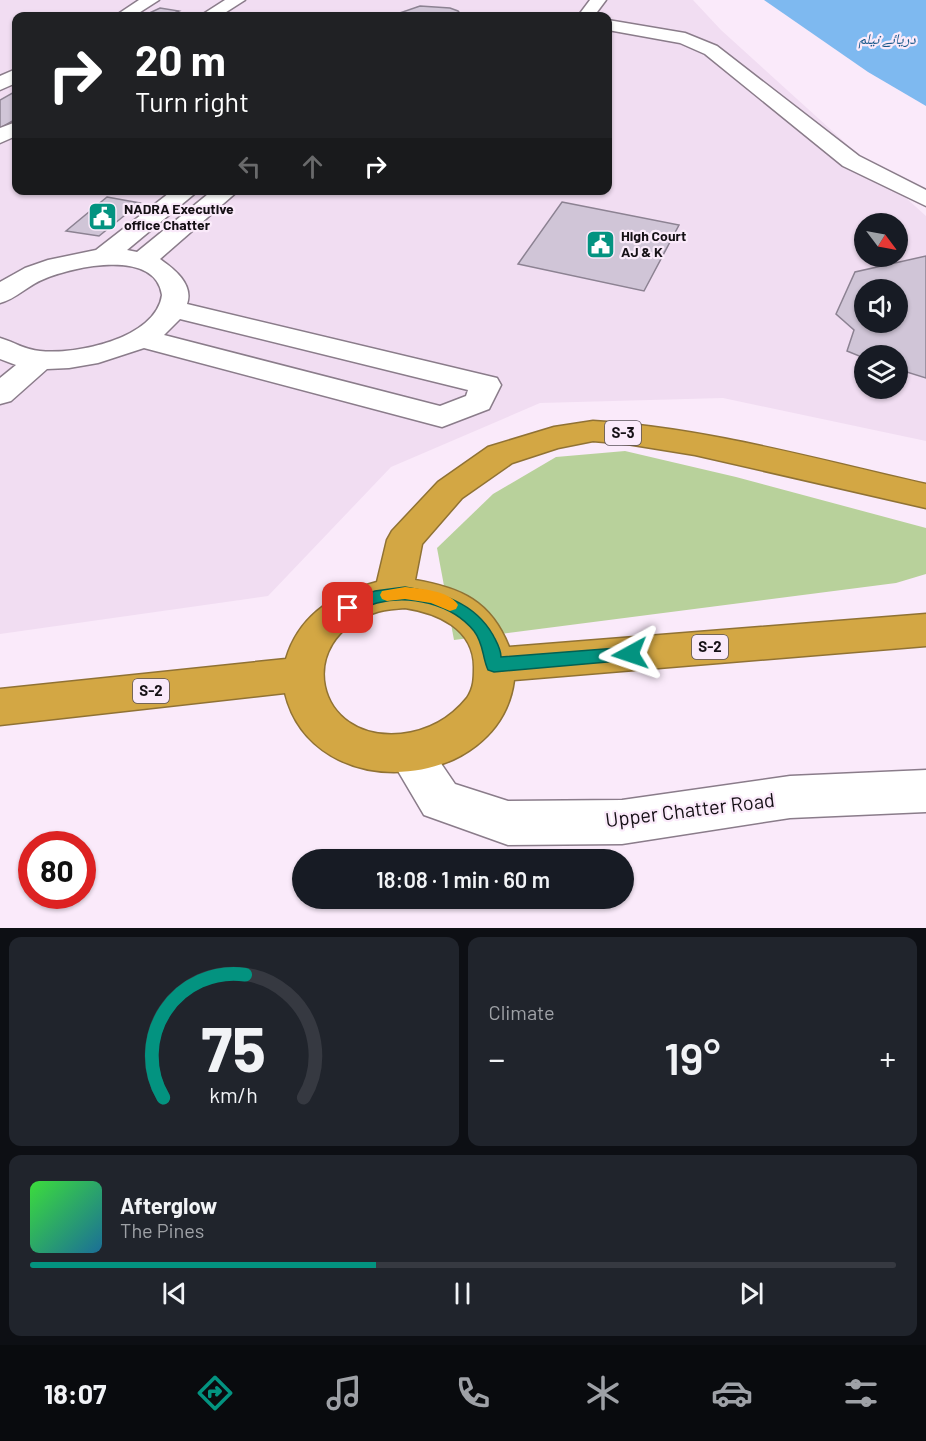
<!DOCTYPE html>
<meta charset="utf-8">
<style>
:root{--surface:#171b24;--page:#20242c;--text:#f1f3f6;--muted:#9ea1a6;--line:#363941;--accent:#039380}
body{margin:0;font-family:Barlow,"Noto Naskh Arabic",sans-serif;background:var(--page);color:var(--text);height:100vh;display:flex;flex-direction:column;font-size:22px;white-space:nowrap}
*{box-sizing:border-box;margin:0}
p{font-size:20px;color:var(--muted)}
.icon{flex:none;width:33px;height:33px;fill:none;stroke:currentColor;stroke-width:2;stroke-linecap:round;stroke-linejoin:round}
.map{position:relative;height:928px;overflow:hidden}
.side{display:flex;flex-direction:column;gap:9px;padding:9px;background:#0d0f14;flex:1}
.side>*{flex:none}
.top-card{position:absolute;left:12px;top:12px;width:600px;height:183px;border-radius:12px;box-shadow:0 2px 4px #0004;background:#202124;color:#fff;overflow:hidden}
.needle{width:39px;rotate:122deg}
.buttons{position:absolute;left:854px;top:213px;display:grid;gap:12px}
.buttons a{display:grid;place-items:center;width:54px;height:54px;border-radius:50%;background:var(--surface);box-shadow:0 2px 4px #0004;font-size:30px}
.speed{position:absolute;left:18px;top:831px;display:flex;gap:12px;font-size:30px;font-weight:700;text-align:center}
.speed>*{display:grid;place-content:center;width:78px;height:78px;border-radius:50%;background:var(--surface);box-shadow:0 2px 4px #0004;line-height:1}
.speed .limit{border:9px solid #d22;background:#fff;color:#111}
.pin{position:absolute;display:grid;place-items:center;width:51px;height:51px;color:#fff;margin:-26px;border-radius:12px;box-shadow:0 3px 9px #0006}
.me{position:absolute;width:66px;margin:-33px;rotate:265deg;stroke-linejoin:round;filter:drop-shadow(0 0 4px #0008)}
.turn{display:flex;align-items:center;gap:21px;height:126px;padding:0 24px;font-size:27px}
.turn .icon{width:78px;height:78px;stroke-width:2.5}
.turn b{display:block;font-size:42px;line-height:51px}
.lanes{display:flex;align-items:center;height:57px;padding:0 24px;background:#0003;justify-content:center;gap:30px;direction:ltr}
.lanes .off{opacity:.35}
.big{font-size:45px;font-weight:600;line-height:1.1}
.side .card{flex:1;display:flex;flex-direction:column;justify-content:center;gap:9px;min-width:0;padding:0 21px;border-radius:12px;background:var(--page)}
.side .dial{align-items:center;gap:0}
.dial svg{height:156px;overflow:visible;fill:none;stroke:var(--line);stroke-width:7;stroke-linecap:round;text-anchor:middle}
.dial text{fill:var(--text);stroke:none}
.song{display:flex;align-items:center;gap:18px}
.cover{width:72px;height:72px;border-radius:9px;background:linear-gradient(135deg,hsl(120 70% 55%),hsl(200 70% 35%))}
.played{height:6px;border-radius:3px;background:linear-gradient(90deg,var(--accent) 40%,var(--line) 40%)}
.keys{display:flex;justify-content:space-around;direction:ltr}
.heat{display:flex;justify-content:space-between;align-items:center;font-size:33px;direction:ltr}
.side .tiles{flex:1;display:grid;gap:9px;grid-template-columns:1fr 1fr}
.card:last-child{grid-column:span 2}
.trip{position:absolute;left:292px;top:849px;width:342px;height:60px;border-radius:30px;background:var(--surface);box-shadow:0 2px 4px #0004;font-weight:600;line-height:60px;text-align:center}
.tab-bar{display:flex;height:96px;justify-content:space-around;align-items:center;background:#090b0e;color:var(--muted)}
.tab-bar .icon{width:42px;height:42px}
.tab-bar .active{color:var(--accent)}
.tab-bar b{font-size:27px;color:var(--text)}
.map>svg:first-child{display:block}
.built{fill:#f1ddf2;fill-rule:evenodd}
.green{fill:#b8d19b}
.water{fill:#7eb9f0}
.building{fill:#d0c5d7;stroke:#8c8292;stroke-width:1.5;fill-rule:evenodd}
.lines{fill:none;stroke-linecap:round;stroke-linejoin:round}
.minor-casing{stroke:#8a7c8a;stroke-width:3}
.highway-casing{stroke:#907234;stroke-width:3}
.minor{fill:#fff;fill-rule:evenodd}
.highway{fill:#d3a744;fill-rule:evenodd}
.route{fill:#039380;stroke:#026053;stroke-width:1.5}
.slow{fill:#f59e0b}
.labels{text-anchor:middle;stroke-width:4.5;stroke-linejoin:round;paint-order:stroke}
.far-poi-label{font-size:14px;font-weight:bold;fill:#151015;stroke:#faeafa;text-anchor:start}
.far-water-label{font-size:15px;font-style:italic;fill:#18588b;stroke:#faeafa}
.shield{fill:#faeafa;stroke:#5a515a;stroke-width:1.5}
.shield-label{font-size:15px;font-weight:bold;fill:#151015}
.near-street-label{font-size:20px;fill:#151015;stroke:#faeafa}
</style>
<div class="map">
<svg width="926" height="928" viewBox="0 0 926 928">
<rect width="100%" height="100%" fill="#faeafa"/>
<path class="built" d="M0,0h693l28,30 205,186v225l-203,-43 -183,5 -149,64 -123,129 -268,38zM16,16h592v174h-592zM864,224h33v32h-33zM864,290h33v32h-33zM864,356h33v32h-33z"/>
<path class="green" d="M625,451l111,26 190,51v46l-30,9 -442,57 -17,-92 56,-54 63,-37z"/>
<path class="water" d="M764,0h162v106l-58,-34z"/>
<path class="building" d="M420,6l30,2 8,3 4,5h-71z
M160,8l19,3 -11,5h-25z
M16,91v28l-16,9v-28z
M107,197l33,6 -41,33 -33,-5z
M562,202l117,23 -35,66 -126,-27z
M926,256v122l-29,-9v-13h-33v2l-17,-7 7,-21 -18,-16 19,-42zM864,290h33v32h-33z"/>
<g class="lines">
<defs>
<path id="minor" d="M139,0h20l-25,16h-19z
M225,0h20l-25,16h-20z
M590,0h16l-12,16h-16z
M608,20l77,13 32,13 142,110 67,34v16l-83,-40 -138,-112 -25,-11 -72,-13z
M16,69v14l-16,7v-14z
M16,122v14l-16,7v-15z
M173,190h26l-72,60 10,2 76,-62h26l-79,69c14,10 34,25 27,45l310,74 4,7 -12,24 -47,18 -298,-79 -46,15 -29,5 -22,1 -36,32 -11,3v-26l16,-13 -16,-6v-21c14,4 25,12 40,13 35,4 116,-12 122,-56 -7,-47 -89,-28 -118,-16 -16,6 -28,20 -44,24v-21l25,-14 23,-8 48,-10zM180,319l288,71 -2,6 -26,10 -276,-71z
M410,735l15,5 30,44 53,17 114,-1 168,-24 136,-6v42l-136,6 -168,26 -114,1 -84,-30 -36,-61 7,-14z"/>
<path id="highway" d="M593,421c109,6 226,39 333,63v24l-231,-53 -68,-11 -34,-3 -35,7 -46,15 -50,35 -40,46 -7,36c46,8 76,21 94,67l417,-33v32l-412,34c-14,112 -201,128 -229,13l-285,32v-36l286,-30c13,-44 49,-66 91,-77l10,-42 5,-9 46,-49 50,-35 66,-20zM405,608c32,5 69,20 69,59 0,11 0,21 -7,31 -17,21 -39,33 -66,36 -87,8 -107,-95 -27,-121 10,-4 21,-4 31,-5z"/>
</defs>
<use href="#minor" class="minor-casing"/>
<use href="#highway" class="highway-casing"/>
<use href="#minor" class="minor"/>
<use href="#highway" class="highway"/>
</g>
<path class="route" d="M405,587c36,6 69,15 88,48 4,8 8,14 8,22l129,-10 6,2 3,5 -3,4 -6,2 -136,12 -6,-2c-6,-13 -4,-26 -14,-39 -22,-27 -64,-37 -97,-28 -12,3 -23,13 -35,9l-2,-4 2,-5 33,-12z"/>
<path class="slow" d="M405,587c15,2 44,3 53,18l-2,4 -6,2 -19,-8 -26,-4 -18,2 -5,-2 -2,-4 2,-4z"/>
<defs>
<symbol id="civic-square" viewBox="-11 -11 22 22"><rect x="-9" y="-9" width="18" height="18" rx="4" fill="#039380" stroke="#faeafa"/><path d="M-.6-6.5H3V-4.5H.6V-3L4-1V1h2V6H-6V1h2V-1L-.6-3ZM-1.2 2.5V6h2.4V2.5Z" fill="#fff"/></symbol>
</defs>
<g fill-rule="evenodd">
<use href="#civic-square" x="86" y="200" width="33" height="33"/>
<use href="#civic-square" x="584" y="228" width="33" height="33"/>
</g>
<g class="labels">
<g class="far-poi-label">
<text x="124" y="214">NADRA Executive<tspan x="124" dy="16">office Chatter</tspan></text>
<text x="621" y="241">High Court<tspan x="621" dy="16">AJ &amp; K</tspan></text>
</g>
<g class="far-water-label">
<text x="887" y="44">دریائے نیلم</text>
</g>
<g class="shield">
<rect x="605" y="421" width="36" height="24" rx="4.5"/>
<rect x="692" y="635" width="36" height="24" rx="4.5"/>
<rect x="133" y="679" width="36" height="24" rx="4.5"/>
</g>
<g class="shield-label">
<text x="623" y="438">S-3</text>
<text x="710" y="652">S-2</text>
<text x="151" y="696">S-2</text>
</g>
<g class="near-street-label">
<text transform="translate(690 810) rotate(-7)" y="7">Upper Chatter Road</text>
</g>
</g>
</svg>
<div class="buttons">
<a><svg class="needle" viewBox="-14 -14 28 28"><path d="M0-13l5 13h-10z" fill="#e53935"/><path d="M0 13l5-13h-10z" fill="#9ea1a6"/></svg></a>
<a><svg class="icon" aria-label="sound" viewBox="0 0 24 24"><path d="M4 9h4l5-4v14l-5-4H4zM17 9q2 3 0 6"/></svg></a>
<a><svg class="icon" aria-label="layers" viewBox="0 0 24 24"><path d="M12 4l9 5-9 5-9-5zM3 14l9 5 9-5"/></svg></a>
</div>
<div class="speed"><div class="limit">80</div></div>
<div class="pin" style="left:348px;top:608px;background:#d93025"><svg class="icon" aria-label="arrive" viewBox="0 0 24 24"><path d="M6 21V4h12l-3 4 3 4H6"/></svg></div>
<svg class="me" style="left:630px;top:654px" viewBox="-20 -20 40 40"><path d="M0-17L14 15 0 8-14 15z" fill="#039380" stroke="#fff" stroke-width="4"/></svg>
<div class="trip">18:08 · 1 min · 60 m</div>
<div class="top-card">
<div class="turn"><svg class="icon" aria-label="right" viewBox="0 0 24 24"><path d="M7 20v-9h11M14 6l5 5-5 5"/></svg><div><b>20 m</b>Turn right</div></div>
<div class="lanes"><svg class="icon off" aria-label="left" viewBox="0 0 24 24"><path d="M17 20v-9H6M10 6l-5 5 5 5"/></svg><svg class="icon off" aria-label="ahead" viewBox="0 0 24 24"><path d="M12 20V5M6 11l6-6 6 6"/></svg><svg class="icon" aria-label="right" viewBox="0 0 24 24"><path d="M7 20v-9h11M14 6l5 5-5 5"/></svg></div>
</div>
</div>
<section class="side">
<div class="tiles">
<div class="card dial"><svg viewBox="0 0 100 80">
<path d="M14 69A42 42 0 1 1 86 69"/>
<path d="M14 69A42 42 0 0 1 56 6" stroke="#039380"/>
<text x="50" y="56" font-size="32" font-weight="700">75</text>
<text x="50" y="72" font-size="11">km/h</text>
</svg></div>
<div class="card"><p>Climate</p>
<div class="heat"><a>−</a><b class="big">19°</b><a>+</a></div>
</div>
<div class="card">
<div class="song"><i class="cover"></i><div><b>Afterglow</b><p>The Pines</p></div></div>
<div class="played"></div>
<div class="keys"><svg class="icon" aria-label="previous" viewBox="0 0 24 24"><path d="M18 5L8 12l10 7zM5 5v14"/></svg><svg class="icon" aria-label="pause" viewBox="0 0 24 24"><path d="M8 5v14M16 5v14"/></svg><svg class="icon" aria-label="next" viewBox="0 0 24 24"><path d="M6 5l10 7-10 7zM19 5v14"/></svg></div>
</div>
</div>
</section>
<nav class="tab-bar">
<b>18:07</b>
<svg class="icon active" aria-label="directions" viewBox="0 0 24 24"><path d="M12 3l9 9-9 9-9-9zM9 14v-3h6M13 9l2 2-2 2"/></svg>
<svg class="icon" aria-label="music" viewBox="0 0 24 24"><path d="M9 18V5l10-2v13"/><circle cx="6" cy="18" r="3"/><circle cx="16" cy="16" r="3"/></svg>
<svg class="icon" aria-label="phone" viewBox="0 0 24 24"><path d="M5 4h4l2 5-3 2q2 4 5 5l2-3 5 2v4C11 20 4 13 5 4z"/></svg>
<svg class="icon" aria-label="climate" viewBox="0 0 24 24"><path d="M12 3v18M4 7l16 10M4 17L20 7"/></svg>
<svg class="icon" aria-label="car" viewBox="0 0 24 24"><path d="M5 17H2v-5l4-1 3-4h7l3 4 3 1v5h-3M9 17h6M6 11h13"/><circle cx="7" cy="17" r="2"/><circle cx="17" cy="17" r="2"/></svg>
<svg class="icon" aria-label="filters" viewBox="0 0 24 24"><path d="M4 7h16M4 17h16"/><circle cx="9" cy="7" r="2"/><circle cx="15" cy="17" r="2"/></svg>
</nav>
